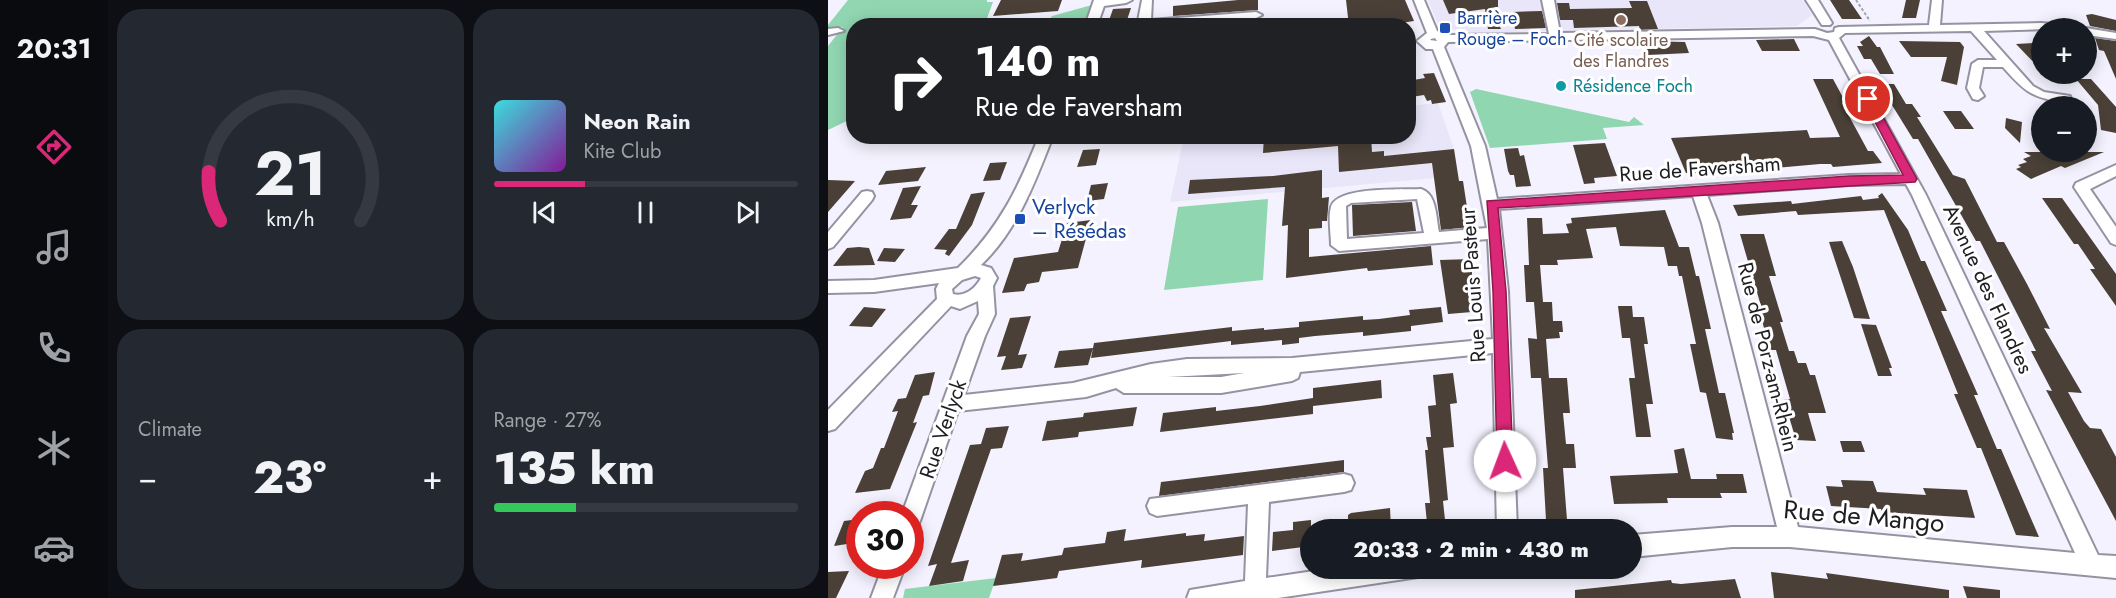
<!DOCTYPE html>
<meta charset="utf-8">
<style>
:root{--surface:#171b24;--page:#242831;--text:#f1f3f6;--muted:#9ea1a6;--line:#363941;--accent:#db2777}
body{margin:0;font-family:Jost,sans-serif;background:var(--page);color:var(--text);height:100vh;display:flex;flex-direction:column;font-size:22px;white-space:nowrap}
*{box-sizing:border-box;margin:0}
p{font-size:20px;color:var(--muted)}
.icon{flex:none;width:33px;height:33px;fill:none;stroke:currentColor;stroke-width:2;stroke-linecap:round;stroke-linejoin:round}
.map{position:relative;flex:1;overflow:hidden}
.drawer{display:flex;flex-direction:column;gap:9px;padding:9px;background:#0d0f14;width:720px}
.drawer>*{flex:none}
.hud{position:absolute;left:18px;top:18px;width:570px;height:126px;border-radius:24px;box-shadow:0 3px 15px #0003;background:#202124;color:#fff;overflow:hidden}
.buttons{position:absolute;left:1203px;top:18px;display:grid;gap:12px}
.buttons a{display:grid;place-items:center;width:66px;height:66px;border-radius:50%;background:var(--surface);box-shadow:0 3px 15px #0003;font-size:30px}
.speed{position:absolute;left:18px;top:501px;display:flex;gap:12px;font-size:30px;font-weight:700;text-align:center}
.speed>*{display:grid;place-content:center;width:78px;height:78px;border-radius:50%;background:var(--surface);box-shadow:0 3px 15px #0003;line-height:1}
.speed .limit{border:9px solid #d22;background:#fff;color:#111}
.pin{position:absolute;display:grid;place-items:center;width:51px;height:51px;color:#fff;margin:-26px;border:3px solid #fff;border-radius:50%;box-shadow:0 2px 6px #0007}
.me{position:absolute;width:66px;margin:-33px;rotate:358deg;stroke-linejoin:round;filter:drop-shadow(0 0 4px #0008)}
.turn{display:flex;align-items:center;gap:21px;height:126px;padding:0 30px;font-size:27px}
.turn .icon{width:78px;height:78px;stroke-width:2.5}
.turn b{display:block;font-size:42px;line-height:51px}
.big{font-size:45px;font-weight:800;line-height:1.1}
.drawer .widget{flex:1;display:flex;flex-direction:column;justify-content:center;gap:9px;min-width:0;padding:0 21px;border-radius:24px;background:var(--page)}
.drawer .dial{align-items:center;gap:0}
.dial svg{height:156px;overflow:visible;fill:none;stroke:var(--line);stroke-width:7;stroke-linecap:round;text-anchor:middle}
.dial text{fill:var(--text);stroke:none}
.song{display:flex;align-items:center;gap:18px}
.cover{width:72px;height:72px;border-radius:9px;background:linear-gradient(135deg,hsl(180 70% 55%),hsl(290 70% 35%))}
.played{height:6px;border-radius:3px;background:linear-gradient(90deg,var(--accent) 30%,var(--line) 30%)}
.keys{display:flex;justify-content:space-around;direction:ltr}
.heat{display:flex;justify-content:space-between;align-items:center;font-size:33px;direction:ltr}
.charge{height:9px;border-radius:4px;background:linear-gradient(90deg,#34c759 27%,var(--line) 0)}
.drawer .tiles{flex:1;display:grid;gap:9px;grid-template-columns:repeat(2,1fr)}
.trip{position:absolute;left:472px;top:519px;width:342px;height:60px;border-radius:30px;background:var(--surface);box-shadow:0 3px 15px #0003;font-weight:800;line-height:60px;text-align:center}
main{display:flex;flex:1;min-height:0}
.tabs{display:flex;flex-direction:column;width:108px;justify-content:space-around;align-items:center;background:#090b0e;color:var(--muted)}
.tabs .icon{width:42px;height:42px}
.tabs .on{color:var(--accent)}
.tabs b{font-size:27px;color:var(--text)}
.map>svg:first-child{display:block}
.built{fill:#e8e6f8}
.green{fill:#90d6b1}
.building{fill:#4a4037}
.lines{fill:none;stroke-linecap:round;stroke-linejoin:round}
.minor-casing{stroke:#9593a1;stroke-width:4}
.path{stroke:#a4a4ad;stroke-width:2;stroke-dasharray:3 2;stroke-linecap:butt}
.minor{fill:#fff;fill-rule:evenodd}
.route{fill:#db2777;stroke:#8e194d;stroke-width:1.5}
.education-dot{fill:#8d6e63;stroke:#fff;stroke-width:2}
.transit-dot{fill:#1a4fb4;stroke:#fff;stroke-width:2}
.culture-dot{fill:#0f9aa8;stroke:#fff;stroke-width:2}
.labels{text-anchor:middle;stroke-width:6;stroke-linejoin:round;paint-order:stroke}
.far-transit-label{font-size:18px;fill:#164399;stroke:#fff;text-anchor:start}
.far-education-label{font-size:18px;fill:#785e54;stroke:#fff}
.far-culture-label{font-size:18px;fill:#0d838f;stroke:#fff;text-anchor:start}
.street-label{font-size:21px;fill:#1d1d22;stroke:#fff}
.transit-label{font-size:21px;fill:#164399;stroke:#fff;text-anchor:start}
.near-street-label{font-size:26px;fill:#1d1d22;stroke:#fff}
</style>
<main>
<nav class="tabs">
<b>20:31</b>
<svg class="icon on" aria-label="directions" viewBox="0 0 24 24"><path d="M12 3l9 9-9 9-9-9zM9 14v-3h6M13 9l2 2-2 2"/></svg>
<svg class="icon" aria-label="music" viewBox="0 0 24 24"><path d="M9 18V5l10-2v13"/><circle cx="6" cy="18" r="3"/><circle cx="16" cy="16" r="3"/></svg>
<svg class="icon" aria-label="phone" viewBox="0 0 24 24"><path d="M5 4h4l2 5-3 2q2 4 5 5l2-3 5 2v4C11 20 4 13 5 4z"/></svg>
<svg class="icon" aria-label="climate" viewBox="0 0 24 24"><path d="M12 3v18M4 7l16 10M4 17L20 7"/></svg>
<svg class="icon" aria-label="car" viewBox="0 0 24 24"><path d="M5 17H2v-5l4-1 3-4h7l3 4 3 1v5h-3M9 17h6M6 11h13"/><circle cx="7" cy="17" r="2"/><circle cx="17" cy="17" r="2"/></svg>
</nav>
<section class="drawer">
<div class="tiles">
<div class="widget dial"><svg viewBox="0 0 100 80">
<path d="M14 69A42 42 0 1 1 86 69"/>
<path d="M14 69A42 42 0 0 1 8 44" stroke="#db2777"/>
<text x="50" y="56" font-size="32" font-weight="700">21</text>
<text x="50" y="72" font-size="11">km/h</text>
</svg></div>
<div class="widget">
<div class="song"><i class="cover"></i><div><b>Neon Rain</b><p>Kite Club</p></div></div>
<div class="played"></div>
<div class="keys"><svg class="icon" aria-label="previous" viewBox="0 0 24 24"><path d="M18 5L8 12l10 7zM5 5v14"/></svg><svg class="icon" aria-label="pause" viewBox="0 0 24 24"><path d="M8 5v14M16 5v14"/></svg><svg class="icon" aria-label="next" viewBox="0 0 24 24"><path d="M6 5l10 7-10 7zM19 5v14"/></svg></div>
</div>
<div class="widget"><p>Climate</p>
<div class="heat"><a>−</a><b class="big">23°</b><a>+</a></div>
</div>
<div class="widget"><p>Range · 27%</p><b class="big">135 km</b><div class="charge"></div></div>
</div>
</section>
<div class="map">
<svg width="1288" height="598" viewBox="0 0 1288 598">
<rect width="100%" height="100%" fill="#f3f2fe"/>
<path class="built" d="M600,0h375l9,15 -15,11 -334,7 -25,-9z
M610,103l16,46 3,27 -287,26 14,-65 224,-1 1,-30z"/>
<path class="green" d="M20,0h139v2h6l-7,19h16l-3,4 -145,1 -1,92 -25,12v-84l15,-19 -15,1v-3z
M264,5l-8,20h-39l7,-9z
M648,89l153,33 5,-5 10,8 -41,3 4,11 -117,9 -20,-56z
M440,199l-5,81 -99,10 14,-83z
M168,578l-7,20h-86l2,-9z"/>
<path class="building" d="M173,0h61l-4,11 -65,5z
M410,0h20v10l-85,6v-10z
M518,0h59l9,21 -13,2 1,3h-53z
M615,0h55v7l-8,1 11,21h-13l-3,-20 -36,5z
M1002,0h19l13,19h-20z
M1078,0h14l-4,18h-14z
M801,1h18l11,28 -18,1 -1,-4 -65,2 -1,-8h-13l-3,-17h12l1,6 62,-1z
M303,8l-6,18h-18l6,-17z
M714,11l4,17 -31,1 -3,-17z
M1264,14l24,6v11l-26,-5 -4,-11z
M430,20v6h-76l74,-6z
M1041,36l8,11h3l14,27h-14l-9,-15h-7l-7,-13h6l-3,-4z
M1267,38l21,3v38l-12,-28 -5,-1z
M966,39l6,12h-38l-6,-11z
M816,41l41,1 4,11 -41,2z
M1071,41l61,1 4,5 -7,38 -16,-4 6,-24h-36z
M1208,43l6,7v21l-26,-27z
M606,73l12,29 -14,2 -1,-4 -4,1 -3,-6 -13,2 -3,-16 17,-3 -2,-4z
M985,79h20l13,24h-4l26,48h5l9,12 -49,4 -2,-3h-11l-46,4 2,3 -66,4 -2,-3 -22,1 -15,-35 136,-8 3,8 30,-1z
M1248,79h15l25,28v26l-15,-3 -3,-25z
M1051,84h15l12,20h6l9,13h-4l36,58 12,4 32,63h7l23,42 23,45 -6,-1 38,65 -14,-1 16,29 6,7 11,1 15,28v64l-70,-131 6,1 -21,-40h5l-56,-110h-4l-58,-102h-5z
M1115,111h18l13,18h-19z
M1178,118l16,4 -2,21 -15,-15z
M436,136h107l1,16 12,-1v5l70,-7 5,32h4l7,46 -29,3 -9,-67 -93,9 -1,-26 -75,7z
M777,143l12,33 -23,2 1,5 -11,1 -11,-39z
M690,148l2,8 4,-1 7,31 -15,1 -2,-12h-4l-2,-4 -4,-22z
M272,149l-4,16 -19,2 6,-17z
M1196,152h80l-39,16 -4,-2 -30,13 -15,-10 5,-2 -3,-2 9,-3 -4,-3 8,-3z
M179,162l-7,18 -17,1 7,-18z
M98,167l-8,14 -40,4 8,-14z
M494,170v28l7,-1 -2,24h-5v7l-13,1v28l122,-11 2,19 -65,6 -1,-3 -81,10 2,-53 -6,1 3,-39 -97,7 2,-14 83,-4z
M0,180l27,1 -27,31z
M280,183l-4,16 -17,2 4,-16z
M93,186l-10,19h7l-7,13 -21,2 13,-32z
M157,192l-13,33 -23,31 -4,-2 2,-4 -13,-1 15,-20h7l15,-35z
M1054,193l26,37 13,31h4l22,50h-6l37,84h-4l23,54h4l38,88 -23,-2 -35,-87h-4l-23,-54h4l-74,-184 -86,5 -2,-4 -58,5 -5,-11 58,-4 1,3 69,-8 2,4 16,-2 -1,-2z
M1214,198h20l54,76v32l-26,-37h5l-17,-25h-4z
M584,202l4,29 -63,5 -1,-31z
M837,210l14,37h10l7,29h3l12,53h-6l14,64h6l9,40h-2l1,7 -17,-2 -10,-45 -6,-1 -10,-48h6l-14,-68h-3l-2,-10h-9l-4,-19 -44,-1 -4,-19 -30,2 7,29 -36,2 1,5h-18l3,37h9l1,19h9l1,11h-4l1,6 -14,1 3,39h-18l-3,-40 9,1 -3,-37h-8l-2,-37h5l-2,-47h15l1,16 26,-1 -3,-9 6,-1 -1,-5z
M263,220l-13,48 -36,4 -3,10 -12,2 -3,7 -22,2 12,-35 44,-6 9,-29z
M912,234h24l12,42h-7l14,46h-3l9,29h5l4,12h8l4,12h5l11,38h-18l8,28 -20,-1 -12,-40 6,-1 -14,-49h-6l-12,-44h3z
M1014,241l11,26 17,52 -16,-1 -25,-76z
M31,247l10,1 6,17 -42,1 14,-18z
M56,248l21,1 -10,13 -18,-1z
M644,259v53l-24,2 -8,-54z
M790,306h14l1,11h11l4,27h-4l9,60h-7l5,33h-15l-7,-59h6l-5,-40h-8z
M36,307l22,2 -14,18 -23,-1z
M613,307l2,15 -32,4v5l-48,5v-4l-48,4 -16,2v5l-17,2v-5l-51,5v-4l-140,17 3,-15 138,-16v4l32,-3v2l35,-3v-5l64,-6v4l16,-1 31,-4 -1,-5z
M203,316l-13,39 9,-1 -5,14 -21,2 5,-14 -9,1 13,-39z
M1033,324l15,1 16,43h-3l3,8h-14z
M265,348l-5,17 -34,3 5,-17z
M107,372l-6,23 -6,1 -10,27 4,-1 -27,67 -35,4 10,-22 8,-3 8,-20h3l14,-37 -6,1 6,-13 8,-1 9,-23z
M625,373l4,30 -7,1 4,43 -11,1 5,52 -5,1 2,19 -18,3 -2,-20h5l-5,-53h3l-2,-13h5l-3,-31 8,-1 -3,-30z
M713,378h26l3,35h-7l3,31h8l2,24h-13l4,52h-21l-3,-52h5z
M553,380l1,18 -69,8v8l-153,18 3,-19 53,-6v4l44,-5 53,-8v-10z
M309,407l-4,19 -54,6 -1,5 -36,4 5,-20 36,-4 1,-4z
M181,426l-7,22 -11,1 -40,114 18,-3 -6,21 -34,5 8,-22 -9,2 42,-121 11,-1 5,-16z
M1012,441h21l4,11h-22z
M856,448l7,31h26l-1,-5h27l4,19h-27l2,5h-55l1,5 -54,1 -4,-28 68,-3 -4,-23z
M516,460v12l-185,24 2,-14z
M1013,480l32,1 4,11 49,3 -3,-7 44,2 8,28 -93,-6 -1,-3 -50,-3 -5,-20 17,1z
M562,508l1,21 -43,1v-15l3,-2z
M32,519v23l-26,4 10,-25z
M483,520v26l-39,5 1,-19 20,-2v-8z
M298,529l-2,12 62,-8v3l19,-2 -1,7 40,-5 -1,19 -102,13 1,-8 -83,11 -2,7 -64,8 9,-31 21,-2 -2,8 41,-6 2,-7 41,-5 2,-11z
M21,571l-13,27h-8v-26z
M943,572l57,7 -2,-6 123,17v8h-175z
M907,579l6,19h-166v-8l96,-10 1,3 9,1z
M1135,586l37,4v8h-33z"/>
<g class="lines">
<defs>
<path id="minor" d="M266,0h38l-6,3 -22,3 -7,20h-12z
M314,0h10l-1,20 105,-8 6,3 -6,3 -113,8 -5,-5z
M586,0h10l13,31 11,4 101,-1 -7,-34h12l6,33 255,-4 12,4 7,-1 1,-4 4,-1 90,-2 3,-25h10l-2,25 101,-2 36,3 1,2 -94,3 49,55 11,6 26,4 1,3 -6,4c-34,-6 -40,-11 -62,-36h-20l-4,21 5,8 -6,4 -5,-1 -6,-11 5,-24 6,-4h19l-26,-29 -126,2 -6,5 87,157 172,360 18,1v22l-326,-31h-58l-100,10v-22l100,-8h45l-75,-304 -9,-27 -194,13 9,82 9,239h-20l-4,-177 -193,19 -2,6 -6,3 -71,12h-97l-8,-5 -30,9 -128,14 -38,110 -3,7 -7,3v-17h-8l65,-178 12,-22 -1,-13 -18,8 -9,-3 -116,123 -7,2v-21l109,-111 -1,-10 3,-6 -65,9 -46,1v-12l46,-1 84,-12c41,-40 60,-79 81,-132h14c-18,46 -36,95 -72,129l10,3 6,10 -4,8 2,28 -10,22 -21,59 109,-12 78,-19 36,-5 105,-1 201,-19 -5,-100 -149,12 -8,-6c0,-11 -3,-28 0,-38 6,-21 71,-17 90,-18 16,5 15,29 18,43l48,-4 -16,-82 -38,-97h-7l-9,-8 10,-8zM985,36l16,4 72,134 -52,1 -352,24 -12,-53 -41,-99 4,-5zM607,38l2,3 -7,-1 1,-1zM1078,184l6,11 163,358 -277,-26 -80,-304 -11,-28 142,-10zM589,199l7,34 -77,6 -1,-33 5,-3zM147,276l6,2c-6,11 -16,19 -28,16l-1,-5 10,-9zM416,373l-23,4h-53z
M978,0h12l14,23 -2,2h-8z
M1254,28h4l30,5v6l-30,-4v-7z
M0,29l10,-1 6,3 -16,4z
M1288,165v11l-26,13 26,38v18l-5,-2 -37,-56 2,-4z
M39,191l5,1 2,4 -2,4 -39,47 -5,2v-17l34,-40z
M516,474l7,2 3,7 -3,7 -7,2 -75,10 -3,76 68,-10h94l-3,8 -147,22h-91l3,-8 55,-9 3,-77 -91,12 -7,-3 -3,-7 3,-7z
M55,566h22l-12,32h-22z"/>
</defs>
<use href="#minor" class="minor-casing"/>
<path class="path" d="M1028,0l14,21"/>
<use href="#minor" class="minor"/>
</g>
<path class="route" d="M1040,96l5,3 44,80 -2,3 -417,26 8,83 7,170 -2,5 -6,2 -6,-2 -2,-5 -4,-170 -6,-90 362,-25 54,-1 -40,-76z"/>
<circle class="education-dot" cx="793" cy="20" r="6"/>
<g class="transit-dot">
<rect x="611" y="22" width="12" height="12" rx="3"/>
<rect x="186" y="213" width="12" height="12" rx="3"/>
</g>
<circle class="culture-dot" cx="733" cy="86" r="6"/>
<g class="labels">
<g class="far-transit-label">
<text x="629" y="24">Barrière<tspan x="629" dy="21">Rouge – Foch</tspan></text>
</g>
<g class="far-education-label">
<text x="793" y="46">Cité scolaire<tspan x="793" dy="21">des Flandres</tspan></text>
</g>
<g class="far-culture-label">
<text x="745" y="92">Résidence Foch</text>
</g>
<g class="street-label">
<text transform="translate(872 169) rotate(-4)" y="7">Rue de Faversham</text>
<text transform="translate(645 285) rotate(-94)" y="7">Rue Louis Pasteur</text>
<text transform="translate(1160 289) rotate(65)" y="7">Avenue des Flandres</text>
<text transform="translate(940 357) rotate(76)" y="7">Rue de Porz-am-Rhein</text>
<text transform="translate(115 429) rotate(-71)" y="7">Rue Verlyck</text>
</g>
<g class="transit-label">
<text x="204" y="214">Verlyck<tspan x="204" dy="24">– Résédas</tspan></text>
</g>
<g class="near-street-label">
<text transform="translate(1036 516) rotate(5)" y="9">Rue de Mango</text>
</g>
</g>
</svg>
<div class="buttons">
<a>+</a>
<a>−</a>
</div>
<div class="speed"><div class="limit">30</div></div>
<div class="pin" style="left:1040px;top:99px;background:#d93025"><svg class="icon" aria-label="arrive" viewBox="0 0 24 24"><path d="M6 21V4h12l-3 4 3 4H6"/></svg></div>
<svg class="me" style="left:677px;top:461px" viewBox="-20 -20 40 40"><circle r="19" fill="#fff"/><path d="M0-13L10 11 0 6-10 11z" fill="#db2777"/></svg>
<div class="trip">20:33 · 2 min · 430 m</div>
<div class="hud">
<div class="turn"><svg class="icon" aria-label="right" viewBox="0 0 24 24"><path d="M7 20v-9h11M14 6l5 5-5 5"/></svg><div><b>140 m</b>Rue de Faversham</div></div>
</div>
</div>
</main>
